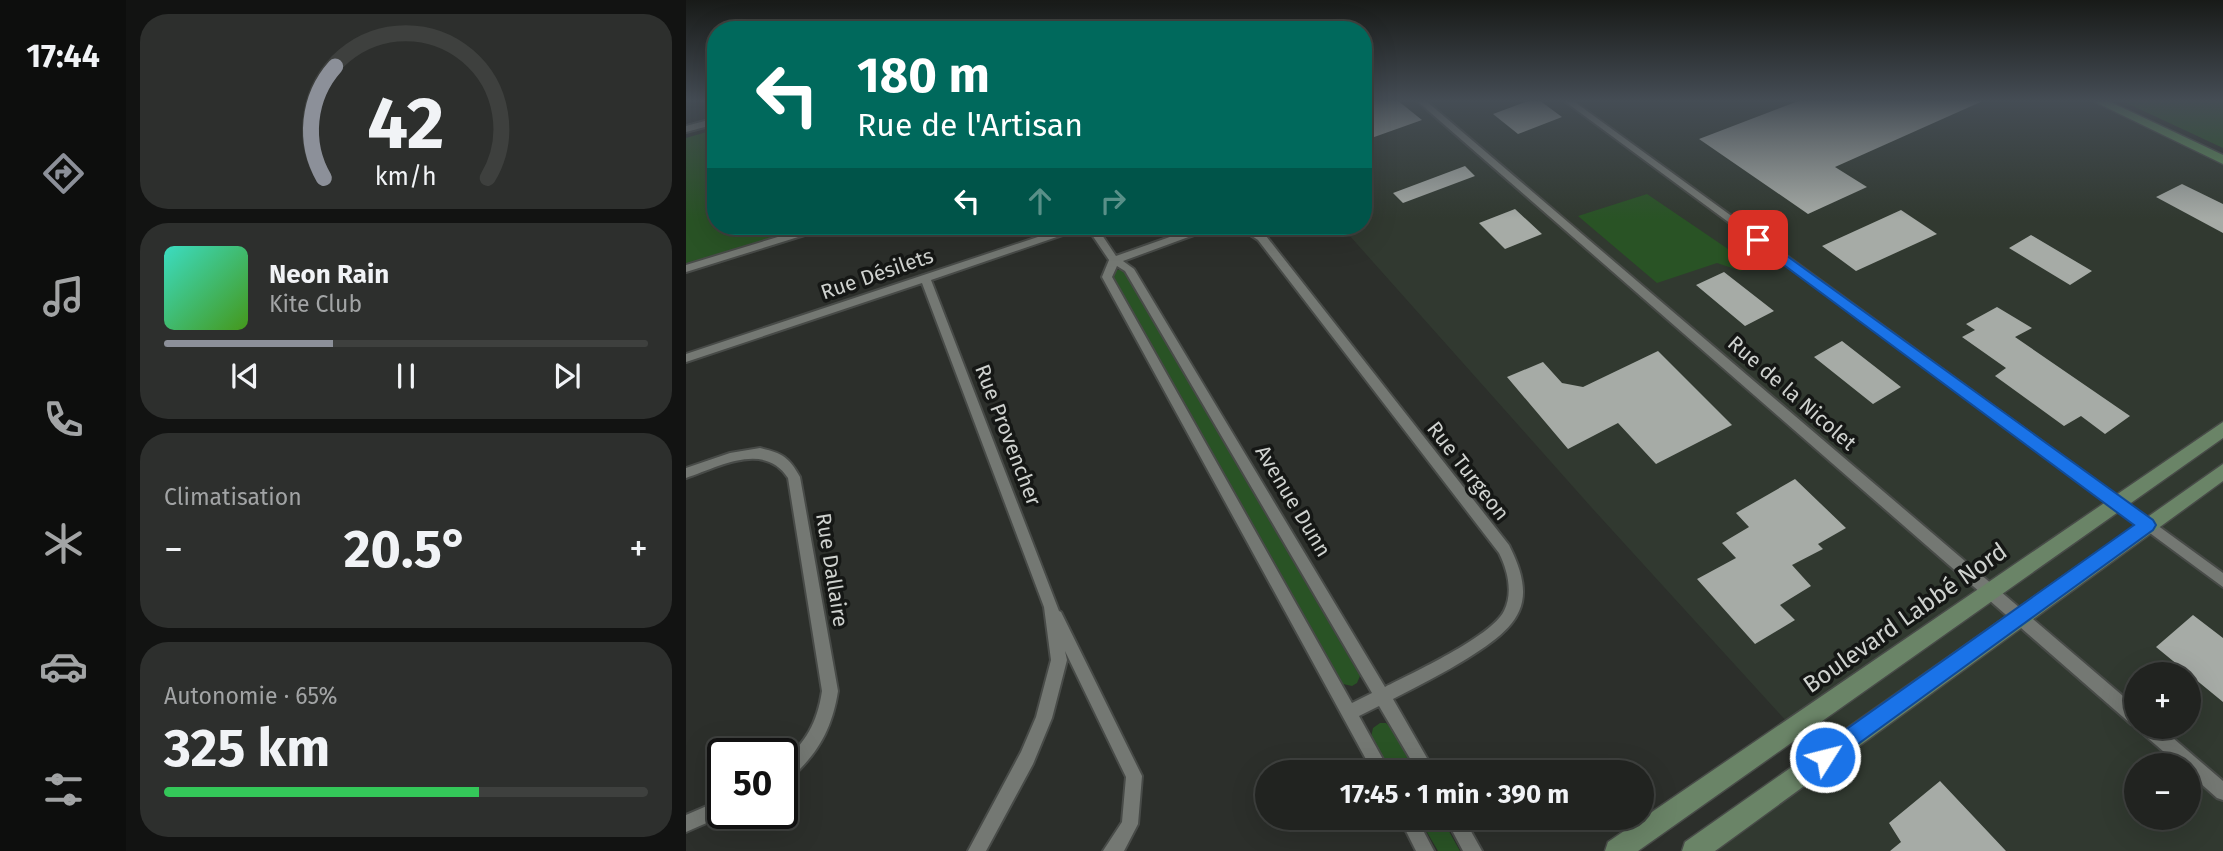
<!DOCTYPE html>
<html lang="fr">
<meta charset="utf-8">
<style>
:root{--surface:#212320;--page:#2d2f2d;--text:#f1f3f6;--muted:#a2a4a5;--line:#3e403e;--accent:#8c9099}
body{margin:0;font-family:"Fira Sans",sans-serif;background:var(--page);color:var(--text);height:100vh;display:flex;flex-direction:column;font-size:26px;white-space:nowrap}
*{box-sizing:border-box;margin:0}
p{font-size:23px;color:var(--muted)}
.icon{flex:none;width:38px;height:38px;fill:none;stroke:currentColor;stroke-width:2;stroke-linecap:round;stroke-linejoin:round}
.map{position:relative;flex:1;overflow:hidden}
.side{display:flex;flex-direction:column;gap:14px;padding:14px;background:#121312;width:560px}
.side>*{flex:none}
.guide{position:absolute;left:21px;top:21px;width:665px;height:214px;border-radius:28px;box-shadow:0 7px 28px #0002,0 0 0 2px var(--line);background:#00695c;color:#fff;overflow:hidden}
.fabs{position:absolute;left:1438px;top:662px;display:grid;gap:14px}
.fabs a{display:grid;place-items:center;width:77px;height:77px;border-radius:50%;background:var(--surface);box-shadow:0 7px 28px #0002,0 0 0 2px var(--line);font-size:35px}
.speed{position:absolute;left:21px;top:738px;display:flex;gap:14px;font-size:35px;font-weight:700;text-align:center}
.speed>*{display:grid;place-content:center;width:91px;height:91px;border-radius:50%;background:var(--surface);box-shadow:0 7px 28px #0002,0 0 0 2px var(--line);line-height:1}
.speed .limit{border:4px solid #111;border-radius:10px;background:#fff;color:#111}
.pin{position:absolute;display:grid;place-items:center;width:60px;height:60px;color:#fff;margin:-30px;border-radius:14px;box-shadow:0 4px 10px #0006}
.me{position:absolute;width:77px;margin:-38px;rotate:54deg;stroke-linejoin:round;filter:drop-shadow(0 0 5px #0008)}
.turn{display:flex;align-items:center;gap:24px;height:147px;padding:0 35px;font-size:32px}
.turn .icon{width:91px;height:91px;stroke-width:2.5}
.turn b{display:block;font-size:49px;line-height:60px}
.lanes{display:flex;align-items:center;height:66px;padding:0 35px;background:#0003;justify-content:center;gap:35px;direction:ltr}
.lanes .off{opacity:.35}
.big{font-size:52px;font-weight:700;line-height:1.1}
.side .tile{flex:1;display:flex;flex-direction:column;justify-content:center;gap:10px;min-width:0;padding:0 24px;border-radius:28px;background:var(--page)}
.side .dial{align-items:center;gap:0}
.dial svg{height:182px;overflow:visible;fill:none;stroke:var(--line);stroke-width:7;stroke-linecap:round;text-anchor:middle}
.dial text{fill:var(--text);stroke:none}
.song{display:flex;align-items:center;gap:21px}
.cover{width:84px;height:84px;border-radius:10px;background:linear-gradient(135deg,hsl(170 70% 55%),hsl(100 70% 35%))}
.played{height:7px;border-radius:4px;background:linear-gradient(90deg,var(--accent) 35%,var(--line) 35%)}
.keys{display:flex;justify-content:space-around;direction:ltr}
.heat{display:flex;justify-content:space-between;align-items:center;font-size:38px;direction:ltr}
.charge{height:10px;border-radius:5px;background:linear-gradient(90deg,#34c759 65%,var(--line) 0)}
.trip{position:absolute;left:569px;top:760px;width:399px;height:70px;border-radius:35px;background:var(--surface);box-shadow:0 7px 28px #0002,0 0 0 2px var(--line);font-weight:700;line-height:70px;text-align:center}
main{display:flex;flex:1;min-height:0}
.tab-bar{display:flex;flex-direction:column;width:126px;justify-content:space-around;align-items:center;background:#0d0e0d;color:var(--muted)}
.tab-bar .icon{width:49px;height:49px}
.tab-bar .active{color:var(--accent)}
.tab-bar b{font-size:32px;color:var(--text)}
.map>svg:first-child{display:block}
.built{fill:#313930;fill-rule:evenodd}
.green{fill:#295325}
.building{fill:#a6aba6}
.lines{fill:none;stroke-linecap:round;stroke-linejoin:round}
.street-casing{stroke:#484b48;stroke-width:4}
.secondary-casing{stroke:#484b48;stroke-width:3}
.primary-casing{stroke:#484b48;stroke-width:3}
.street{fill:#747873;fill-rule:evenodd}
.secondary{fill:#6a8467;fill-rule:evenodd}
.primary{fill:#5f8f5a;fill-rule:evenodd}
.route{fill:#1a73e8;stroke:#114b97;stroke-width:2}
.labels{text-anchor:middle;stroke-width:7;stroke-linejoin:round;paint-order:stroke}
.street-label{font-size:21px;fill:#cfd2cf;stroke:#151715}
.near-street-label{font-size:24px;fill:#cfd2cf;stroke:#151715}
</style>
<main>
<nav class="tab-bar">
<b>17:44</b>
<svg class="icon active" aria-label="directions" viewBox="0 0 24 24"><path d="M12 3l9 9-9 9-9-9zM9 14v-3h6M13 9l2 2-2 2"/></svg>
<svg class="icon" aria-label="music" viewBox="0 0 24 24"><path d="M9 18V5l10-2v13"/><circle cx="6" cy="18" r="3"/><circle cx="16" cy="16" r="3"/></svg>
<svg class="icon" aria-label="phone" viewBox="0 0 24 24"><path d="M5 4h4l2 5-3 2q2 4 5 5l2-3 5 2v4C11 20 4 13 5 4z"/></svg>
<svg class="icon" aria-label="climate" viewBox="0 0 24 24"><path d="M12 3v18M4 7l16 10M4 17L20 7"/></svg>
<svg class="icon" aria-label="car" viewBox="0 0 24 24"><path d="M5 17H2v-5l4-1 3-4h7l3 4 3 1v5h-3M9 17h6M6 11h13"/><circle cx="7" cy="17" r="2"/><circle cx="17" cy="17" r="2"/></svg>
<svg class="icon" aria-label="filters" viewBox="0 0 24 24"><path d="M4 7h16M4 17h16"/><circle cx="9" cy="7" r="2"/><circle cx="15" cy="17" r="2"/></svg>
</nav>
<section class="side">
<div class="tile dial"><svg viewBox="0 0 100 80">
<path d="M14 69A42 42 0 1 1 86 69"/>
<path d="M14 69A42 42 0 0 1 19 20" stroke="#8c9099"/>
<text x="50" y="56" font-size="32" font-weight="700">42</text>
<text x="50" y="72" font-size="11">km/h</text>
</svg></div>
<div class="tile">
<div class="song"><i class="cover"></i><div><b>Neon Rain</b><p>Kite Club</p></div></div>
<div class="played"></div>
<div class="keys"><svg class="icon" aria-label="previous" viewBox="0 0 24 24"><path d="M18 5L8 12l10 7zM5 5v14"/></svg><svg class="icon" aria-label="pause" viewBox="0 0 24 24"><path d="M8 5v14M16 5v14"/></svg><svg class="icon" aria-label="next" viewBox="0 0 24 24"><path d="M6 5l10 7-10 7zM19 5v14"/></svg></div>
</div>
<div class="tile"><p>Climatisation</p>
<div class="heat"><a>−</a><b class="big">20.5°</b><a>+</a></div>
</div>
<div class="tile"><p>Autonomie · 65%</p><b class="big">325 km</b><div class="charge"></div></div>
</section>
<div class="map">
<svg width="1537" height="851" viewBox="0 0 1537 851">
<rect width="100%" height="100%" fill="#2c2f2b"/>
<path class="built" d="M677,100h734l126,60v691h-506l112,-83 -237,-260 -251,-282h22zM1451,674h52v52h-52zM1451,765h52v52h-52z"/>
<path class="green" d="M1434,100h103v48z
M30,121v105h108l-138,43v-131l24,-7 -1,-8z
M961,194l84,57 15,14 -5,6 -24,-8 -60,20 -79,-67z
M431,270h6l237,406 -3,7 -5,3 -9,-2 -233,-409z
M694,723h6l6,6 24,43h-24l-21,-35 2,-9z
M732,817h23l19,34h-22z"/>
<path class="building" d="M677,100h34l25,20 -59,21z
M845,100h8l23,17 -44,17 -25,-20z
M1115,100h184l-150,67 32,20 -59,27 -109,-75z
M779,166l10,10 -72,27 -10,-10z
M1496,184l41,20v29l-67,-36z
M829,209l27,25 -37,15 -26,-26z
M1215,210l36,24 -81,37 -34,-25z
M1345,235l61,36 -22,14 -61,-37z
M1038,272l50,39 -29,15 -49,-41z
M1311,307l35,21 -17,9 115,79 -25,18 -24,-18 -17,10 -69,-50 11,-8 -44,-31 13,-7 -9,-6z
M1156,341l59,46 -28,17 -59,-47z
M972,351l74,74 -76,39 -38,-41 -50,26 -61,-72 36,-15 19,21 21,4z
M1109,479l51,49 -28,16 5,5 -31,16 19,21 -31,19 15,15 -40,24 -58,-65 39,-21 -14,-15 27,-16 -13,-14z
M1507,615l30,23v64l-67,-55z
M1254,781l66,70h-116l11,-9 -12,-19z"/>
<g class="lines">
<defs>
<path id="street" d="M730,100h9l712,608v18l-6,-2z
M877,100h9l651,473v14z
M30,118v6l-30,8v-6z
M128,226h15l-2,2 -141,44v-7z
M385,226h14l-2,2 -152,52 128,331 2,1 81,164 -4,48 -14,27h-21l19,-29 4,-45 -61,-126 2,9 -15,58 -19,46 -47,87h-18l53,-99 15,-35 15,-57 -7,-53 -122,-324 -236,79v-8z
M400,226h10l20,30 85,-30h14l-2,2 -90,33 11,8 251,418c27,-14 106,-50 119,-76 9,-18 4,-40 -5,-58l-241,-313 -12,-8 -16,-4 -2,-2 25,2 13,8 243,309c30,59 10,81 -41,113 -24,15 -50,28 -75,41l42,73h-17l-39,-66 -20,10 31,56h-17l-271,-495 7,-17zM431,266l8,5 247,422 -20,10 -240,-426z
M74,448c22,5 29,9 40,29l38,214c-5,32 -16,56 -39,79 -5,6 -10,11 -17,14v-20c24,-23 35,-40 40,-73l-34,-213c-24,-37 -69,-11 -102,0v-10l44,-15z
M1453,726h20l64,55v19l-6,-2 -28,-25v-8h-10l-38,-33z
M37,799v15h4l-41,18v-17z
M713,817h17l18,34h-18z
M759,817h18l19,34h-19z"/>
<path id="secondary" d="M1537,422v16l-585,413h-33l3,-9z
M1537,464v17l-508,370h-33l3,-9z"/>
<path id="primary" d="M1405,100h15l117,55v9z"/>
</defs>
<use href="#street" class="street-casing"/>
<use href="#secondary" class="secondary-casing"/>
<use href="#primary" class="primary-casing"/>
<use href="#street" class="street"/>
<use href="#secondary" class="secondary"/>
<use href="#primary" class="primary"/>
</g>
<linearGradient id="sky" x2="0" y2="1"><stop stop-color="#181a18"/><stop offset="0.46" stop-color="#454d55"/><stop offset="1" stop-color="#454d55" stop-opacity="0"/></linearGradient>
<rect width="1537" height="219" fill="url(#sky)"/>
<path class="route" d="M1072,235l395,285 3,5 -3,5 -328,238 -8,-3 -3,-8 3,-7 317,-225 -380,-282 -2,-3z"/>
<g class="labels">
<g class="street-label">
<text transform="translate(191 274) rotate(-19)" y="7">Rue Désilets</text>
<text transform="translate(1106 393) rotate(41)" y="7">Rue de la Nicolet</text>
<text transform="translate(322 435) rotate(69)" y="7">Rue Provencher</text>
<text transform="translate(782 471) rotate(52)" y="7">Rue Turgeon</text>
<text transform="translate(607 501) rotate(59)" y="7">Avenue Dunn</text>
<text transform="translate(146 570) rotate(81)" y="7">Rue Dallaire</text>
</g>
<g class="near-street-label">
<text transform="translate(1219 618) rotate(-35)" y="8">Boulevard Labbé Nord</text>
</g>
</g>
</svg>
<div class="fabs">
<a>+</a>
<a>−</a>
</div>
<div class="speed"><div class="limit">50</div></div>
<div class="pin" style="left:1072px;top:240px;background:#d93025"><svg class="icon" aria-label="arrive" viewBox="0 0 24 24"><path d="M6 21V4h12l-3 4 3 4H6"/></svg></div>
<svg class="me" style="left:1139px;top:757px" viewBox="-20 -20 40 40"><circle r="17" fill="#1a73e8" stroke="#fff" stroke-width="3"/><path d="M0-11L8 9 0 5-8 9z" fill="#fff"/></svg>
<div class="trip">17:45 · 1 min · 390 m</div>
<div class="guide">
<div class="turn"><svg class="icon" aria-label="left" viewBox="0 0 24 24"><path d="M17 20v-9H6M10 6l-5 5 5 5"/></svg><div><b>180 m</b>Rue de l'Artisan</div></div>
<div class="lanes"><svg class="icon" aria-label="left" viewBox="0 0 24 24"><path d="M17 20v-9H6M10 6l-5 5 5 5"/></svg><svg class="icon off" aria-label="ahead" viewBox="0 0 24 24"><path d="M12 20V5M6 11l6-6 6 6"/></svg><svg class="icon off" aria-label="right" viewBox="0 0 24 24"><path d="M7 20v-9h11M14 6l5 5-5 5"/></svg></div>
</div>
</div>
</main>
